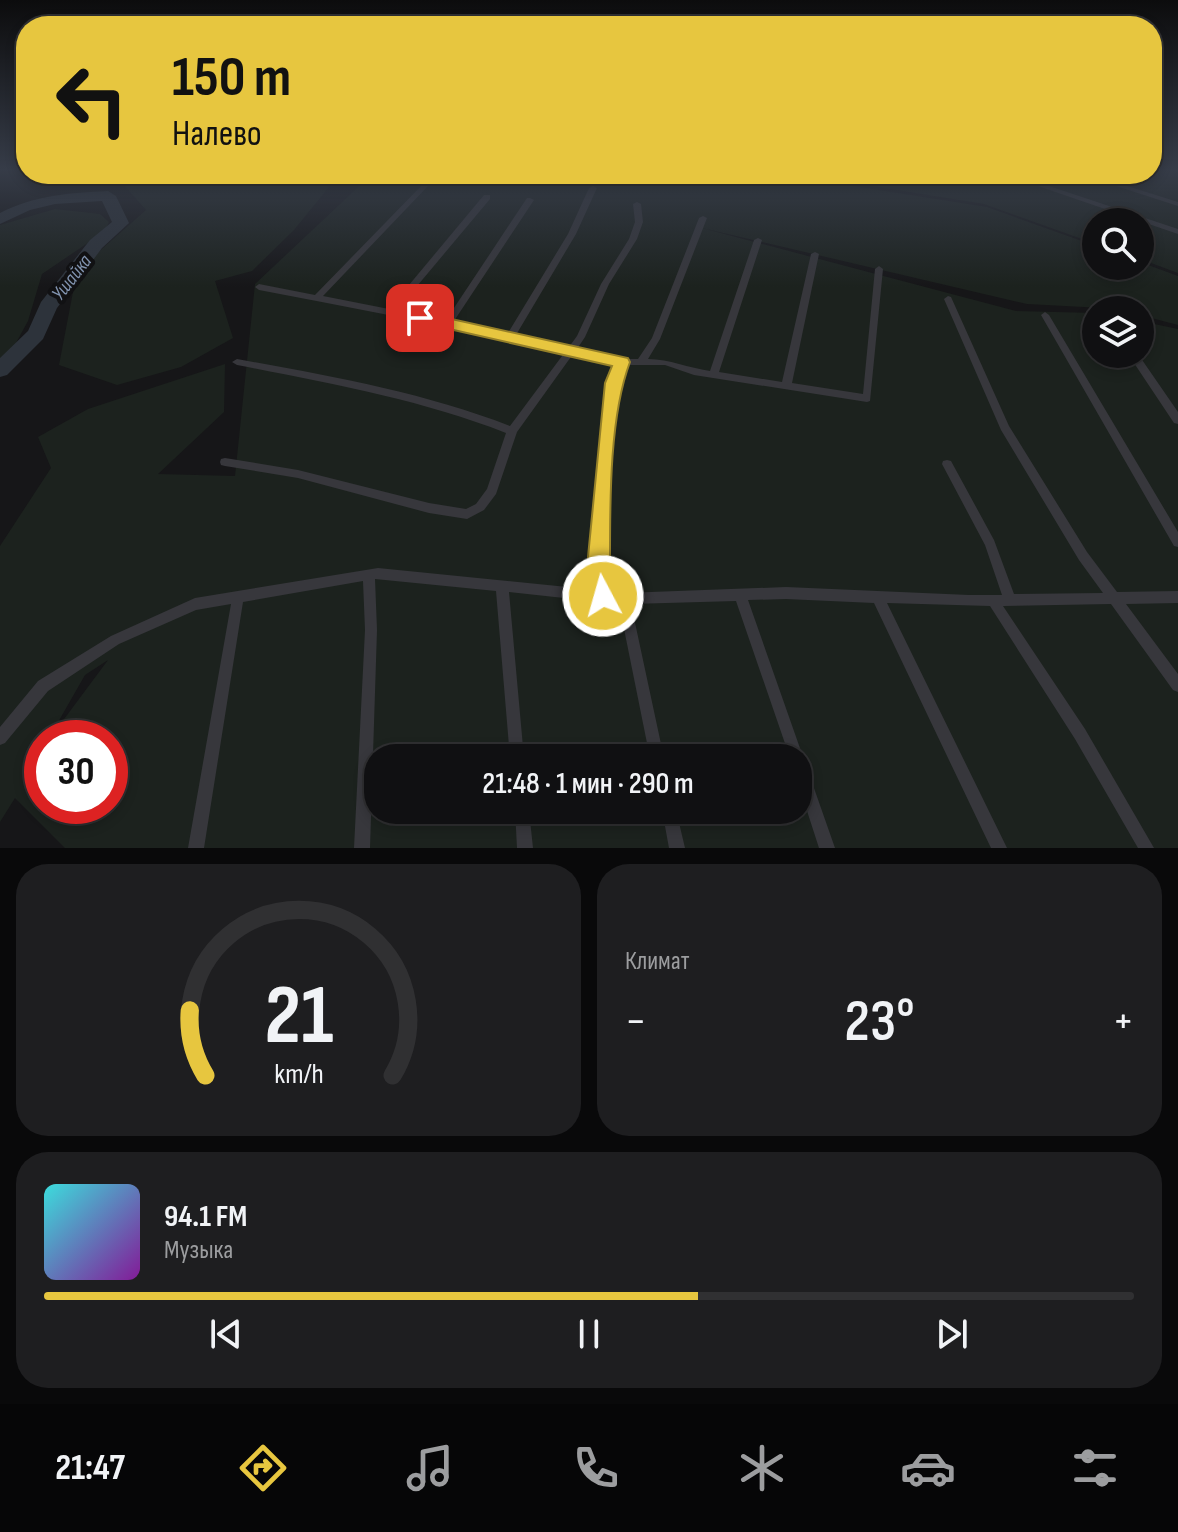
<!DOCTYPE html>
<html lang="ru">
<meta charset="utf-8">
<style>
:root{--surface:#101012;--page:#1e1e20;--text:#f1f3f6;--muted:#9c9d9f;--line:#303032;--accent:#e7c63f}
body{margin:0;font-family:"Sofia Sans Condensed",sans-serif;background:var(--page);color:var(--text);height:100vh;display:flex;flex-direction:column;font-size:30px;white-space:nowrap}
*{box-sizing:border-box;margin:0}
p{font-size:26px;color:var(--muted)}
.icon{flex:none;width:44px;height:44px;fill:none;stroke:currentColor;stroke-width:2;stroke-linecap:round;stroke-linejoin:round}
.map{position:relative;height:848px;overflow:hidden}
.panel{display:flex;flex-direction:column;gap:16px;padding:16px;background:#09090a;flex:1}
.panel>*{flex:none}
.hud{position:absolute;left:16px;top:16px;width:1146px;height:168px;border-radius:32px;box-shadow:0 4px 12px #0003,0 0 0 2px var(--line);background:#e7c63f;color:#111;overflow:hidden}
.fabs{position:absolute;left:1082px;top:208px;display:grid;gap:16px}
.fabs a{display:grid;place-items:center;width:72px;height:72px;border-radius:50%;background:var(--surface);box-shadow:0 4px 12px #0003,0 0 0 2px var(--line);font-size:40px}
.speed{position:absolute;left:24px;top:720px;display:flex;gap:16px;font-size:40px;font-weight:700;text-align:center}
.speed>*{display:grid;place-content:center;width:104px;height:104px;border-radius:50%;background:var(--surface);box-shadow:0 4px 12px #0003,0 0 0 2px var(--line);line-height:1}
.speed .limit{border:12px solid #d22;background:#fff;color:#111}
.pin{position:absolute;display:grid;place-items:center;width:68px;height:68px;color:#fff;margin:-34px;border-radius:16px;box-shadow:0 4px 12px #0006}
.me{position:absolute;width:88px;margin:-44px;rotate:354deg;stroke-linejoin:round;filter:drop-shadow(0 0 6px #0008)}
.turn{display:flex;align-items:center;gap:28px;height:168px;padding:0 24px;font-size:36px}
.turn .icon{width:104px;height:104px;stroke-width:2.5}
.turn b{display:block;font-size:56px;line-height:68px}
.big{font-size:60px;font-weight:600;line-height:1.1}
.panel .card{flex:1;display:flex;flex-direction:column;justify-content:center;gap:12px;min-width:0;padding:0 28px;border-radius:32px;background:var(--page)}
.panel .dial{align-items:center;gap:0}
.dial svg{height:208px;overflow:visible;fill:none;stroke:var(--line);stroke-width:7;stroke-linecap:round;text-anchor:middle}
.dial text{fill:var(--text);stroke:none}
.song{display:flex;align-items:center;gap:24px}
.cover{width:96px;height:96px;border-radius:12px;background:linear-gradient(135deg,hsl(180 70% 55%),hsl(290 70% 35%))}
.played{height:8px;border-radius:4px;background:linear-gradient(90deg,var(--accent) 60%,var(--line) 60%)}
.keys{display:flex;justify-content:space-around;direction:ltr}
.heat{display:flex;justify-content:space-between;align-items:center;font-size:44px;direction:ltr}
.panel .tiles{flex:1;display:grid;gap:16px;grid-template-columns:1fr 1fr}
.card:last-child{grid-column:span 2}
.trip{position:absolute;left:364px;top:744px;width:448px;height:80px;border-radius:32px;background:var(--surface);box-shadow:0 4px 12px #0003,0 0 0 2px var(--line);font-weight:600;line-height:80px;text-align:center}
.tabs{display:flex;height:128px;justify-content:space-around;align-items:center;background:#060607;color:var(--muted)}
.tabs .icon{width:56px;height:56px}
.tabs .active{color:var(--accent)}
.tabs b{font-size:36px;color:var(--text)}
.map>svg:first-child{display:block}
.green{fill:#1c221e;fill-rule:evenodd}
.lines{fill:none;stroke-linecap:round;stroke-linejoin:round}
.river{fill:#2d333b;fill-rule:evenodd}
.street{fill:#37373c;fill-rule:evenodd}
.route{fill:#e7c63f;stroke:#968129;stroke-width:2}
.labels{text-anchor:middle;stroke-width:8;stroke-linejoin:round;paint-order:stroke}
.far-water-label{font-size:20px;font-style:italic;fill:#8294b0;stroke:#111113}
</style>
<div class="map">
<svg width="1178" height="848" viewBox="0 0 1178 848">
<rect width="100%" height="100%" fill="#161618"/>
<path class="green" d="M1152,169h26v104l-38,-14v-37h-44v22l-112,-40 -187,-30h355z
M114,174h199l16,13 -35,43 -42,41 -37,10 18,57 -52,29 -64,18 -58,-20 18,-94 69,-61z
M372,174h405l210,33 109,39v20h44v-4l38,14v49l-38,-10v-5l-113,-6 -325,-76 314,83 80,2v41h44v-33l38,8v519h-1113l-50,-50 -15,24v-276l51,-78 -13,-31 50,-28 137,-45 -1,48 -66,62 77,2 20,-192zM108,660l-58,78h60v68h-68v-68h7l36,-63zM378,758h420v52h-420z
M55,209l45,5 9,8 -5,10 -62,42 -14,47 -17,31 -11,11v-138z"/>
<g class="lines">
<path class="river" d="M108,191l8,5 13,27 -27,25 -45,60 -14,31 -36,36 -7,2v-19l28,-27 13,-29 49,-62 22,-18 -10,-21 -47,3 -25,6 -30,14v-11c35,-18 70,-20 108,-22z"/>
<path class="street" d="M1172,169h6v3l-5,-2z
M917,174h11l26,7 8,-7h7l-14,11z
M1003,174h10l21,7 13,-7h8l-15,9 138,46v5z
M1079,174h10l89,28v4z
M422,185l6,1 -105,110 66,13 95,-114h6v4l-93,111 49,10 81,-122h3l4,2 -80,121 54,12 60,-99 21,-46 4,-2 4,2 -21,46 -60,101 53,12 8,-11 24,-52 28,-45 6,-17 -2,-18 4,-2 4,2 2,18 -6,17 -28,45 -24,53 -8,12 45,10h16l14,-21 47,-120 4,-2 4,2 -47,121 -12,20c22,0 40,9 62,12l44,-131 4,-2 4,2 -43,132 63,10 29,-128 4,-2 4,2 -27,129 71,11 12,-125 4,-3 4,3 -13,132 -3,1 -173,-27 -29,-10h-39c-23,73 -23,152 -17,227l15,1 162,-6 183,8h33l-17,-50 -43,-81 1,-3 4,-1 4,1 43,79 20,54 89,-1 -24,-33 -78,-130 -57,-131 4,-3 3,1 58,129 78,126 30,40 61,-1v12l-52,1 52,70v18l-5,-2 -62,-86 -108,2 82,123 69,119h-16l-63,-109 -85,-133 -103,-3 120,245h-16l-117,-245 -88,-4 -38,1 87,248h-16l-21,-65v-25h-8l-54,-157 -105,3 33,154h-14l-31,-154 -110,-12 15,166h-14l-14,-167 -121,-12 2,51 -7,218h-16l11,-218 -2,-49 -120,21 -39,246h-16l43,-244 -35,6 -77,34 -71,47 -43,52 -5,2v-18l38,-46 73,-45 84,-38 183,-30 219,22c-5,-75 -3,-153 20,-226l-44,-10 -56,78 -21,62 -12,16 -17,9 -38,-6 -131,-35 -73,-12 -4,-1 -1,-3 1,-3 4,-1 73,12 131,33 37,6 10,-5 11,-15 19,-56c-87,-34 -178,-50 -269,-68l-5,-3 5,-3c93,17 185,33 273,67l55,-74c-101,-22 -204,-43 -306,-62l-4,-3 4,-3 56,11z
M1045,312l4,3 129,217v15l-4,-1 -133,-231z
M1128,354h10l40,58v12l-4,-1z
M515,810h14l4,38h-16z
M662,810h14l9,38h-16z"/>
</g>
<linearGradient id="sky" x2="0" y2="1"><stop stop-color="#0c0c0d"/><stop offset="0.59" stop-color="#363c48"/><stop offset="1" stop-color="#363c48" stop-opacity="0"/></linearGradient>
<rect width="1178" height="287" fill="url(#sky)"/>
<path class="route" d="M420,312l208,46 2,4c-20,53 -20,135 -20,192 0,16 8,34 1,49l-8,3 -8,-3 -7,-46 17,-174 7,-17 -198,-45 -2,-3z"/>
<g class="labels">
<g class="far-water-label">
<text transform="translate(71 277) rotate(-52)" y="7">Ушайка</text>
</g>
</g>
</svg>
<div class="fabs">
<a><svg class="icon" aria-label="search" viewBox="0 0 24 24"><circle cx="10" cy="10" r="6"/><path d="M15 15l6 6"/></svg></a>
<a><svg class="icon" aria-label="layers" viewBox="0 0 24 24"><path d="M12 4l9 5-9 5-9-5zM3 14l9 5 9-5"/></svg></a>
</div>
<div class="speed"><div class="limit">30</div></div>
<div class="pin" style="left:420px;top:318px;background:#d93025"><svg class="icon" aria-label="arrive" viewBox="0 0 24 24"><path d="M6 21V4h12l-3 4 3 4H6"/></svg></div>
<svg class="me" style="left:603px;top:596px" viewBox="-20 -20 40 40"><circle r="17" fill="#e7c63f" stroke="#fff" stroke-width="3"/><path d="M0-11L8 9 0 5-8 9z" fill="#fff"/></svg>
<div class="trip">21:48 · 1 мин · 290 m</div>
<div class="hud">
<div class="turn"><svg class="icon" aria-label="left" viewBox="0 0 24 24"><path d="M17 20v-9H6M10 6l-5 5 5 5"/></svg><div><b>150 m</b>Налево</div></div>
</div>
</div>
<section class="panel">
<div class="tiles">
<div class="card dial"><svg viewBox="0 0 100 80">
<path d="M14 69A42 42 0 1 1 86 69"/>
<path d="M14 69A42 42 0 0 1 8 44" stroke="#e7c63f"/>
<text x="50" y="56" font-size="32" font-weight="700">21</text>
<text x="50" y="72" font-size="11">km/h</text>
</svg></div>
<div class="card"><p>Климат</p>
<div class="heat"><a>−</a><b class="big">23°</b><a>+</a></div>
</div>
<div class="card">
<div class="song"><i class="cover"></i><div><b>94.1 FM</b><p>Музыка</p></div></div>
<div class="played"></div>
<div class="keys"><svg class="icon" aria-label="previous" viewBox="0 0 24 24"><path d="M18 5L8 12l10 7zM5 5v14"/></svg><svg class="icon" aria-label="pause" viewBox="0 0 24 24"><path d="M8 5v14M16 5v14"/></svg><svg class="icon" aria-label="next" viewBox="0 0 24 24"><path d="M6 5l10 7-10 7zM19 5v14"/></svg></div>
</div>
</div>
</section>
<nav class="tabs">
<b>21:47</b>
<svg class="icon active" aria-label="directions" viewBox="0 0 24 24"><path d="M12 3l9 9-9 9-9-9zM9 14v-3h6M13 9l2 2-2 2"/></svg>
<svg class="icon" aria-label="music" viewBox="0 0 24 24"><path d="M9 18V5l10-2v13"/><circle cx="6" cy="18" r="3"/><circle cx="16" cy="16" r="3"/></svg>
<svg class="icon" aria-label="phone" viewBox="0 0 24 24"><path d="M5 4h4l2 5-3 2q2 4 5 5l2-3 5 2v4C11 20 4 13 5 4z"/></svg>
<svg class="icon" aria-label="climate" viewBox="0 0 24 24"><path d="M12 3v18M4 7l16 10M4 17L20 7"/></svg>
<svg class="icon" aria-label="car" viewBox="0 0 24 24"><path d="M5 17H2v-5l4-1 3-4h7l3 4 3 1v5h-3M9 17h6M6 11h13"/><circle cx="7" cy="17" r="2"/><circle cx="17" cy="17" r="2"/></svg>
<svg class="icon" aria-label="filters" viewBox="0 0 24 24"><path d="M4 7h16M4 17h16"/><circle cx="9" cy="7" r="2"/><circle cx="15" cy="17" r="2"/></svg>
</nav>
